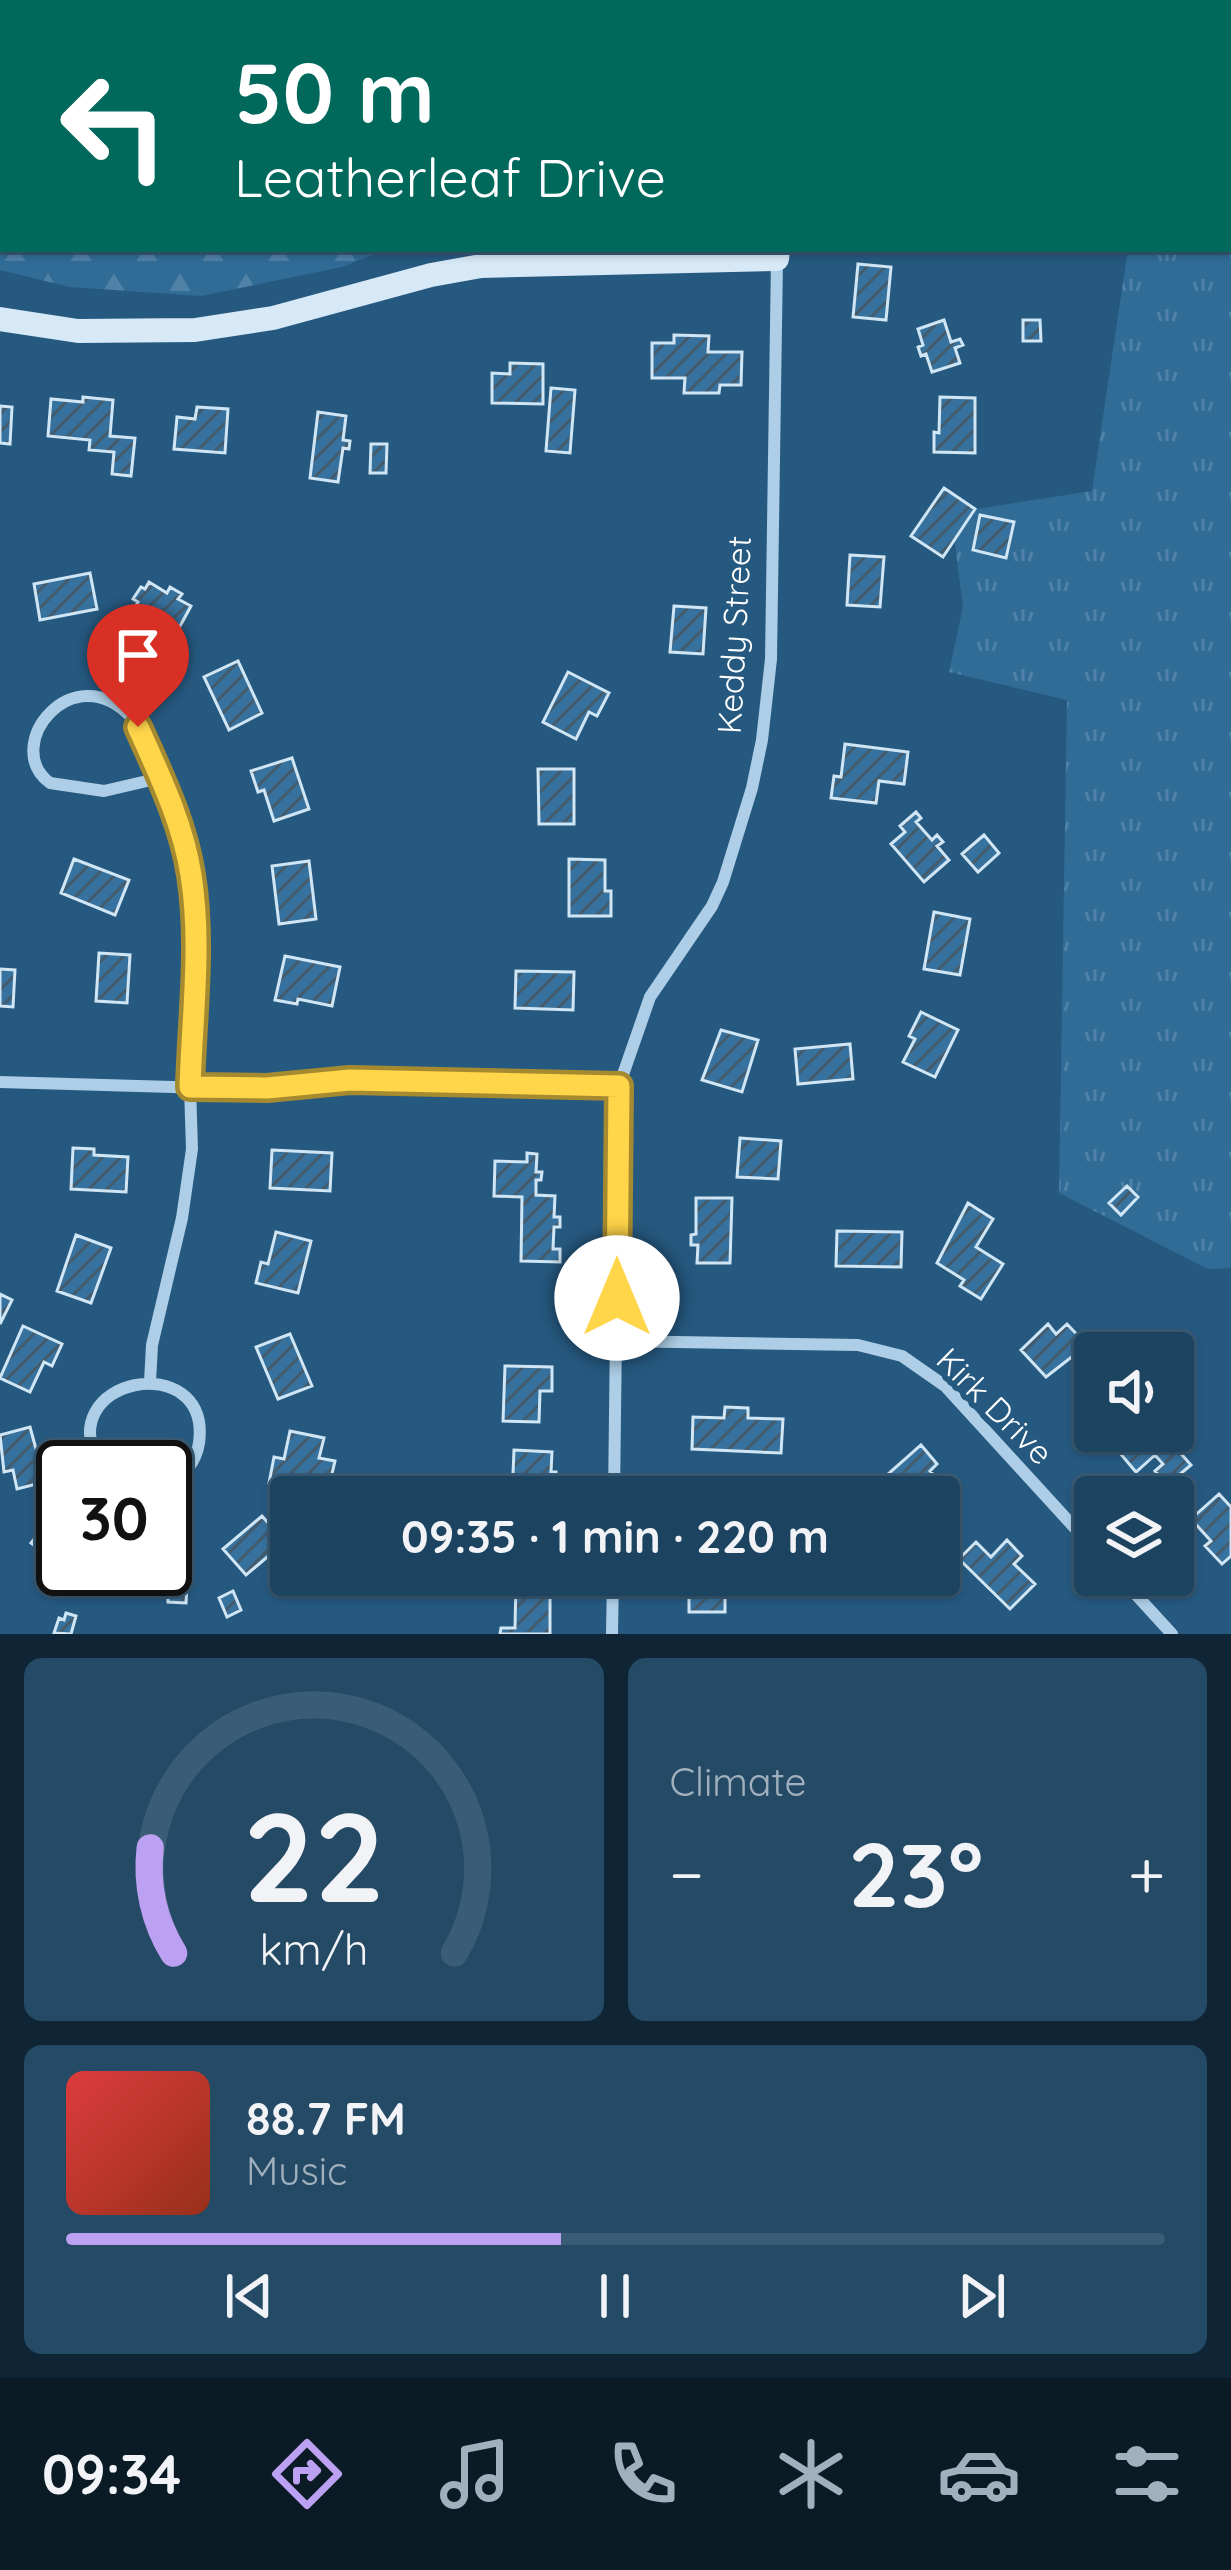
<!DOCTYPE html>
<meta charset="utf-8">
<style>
:root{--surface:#1c4360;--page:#254a66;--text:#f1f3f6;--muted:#a0b0bd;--line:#3a5c75;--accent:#bca0f2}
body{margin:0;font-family:Quicksand,sans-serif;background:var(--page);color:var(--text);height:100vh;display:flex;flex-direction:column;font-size:45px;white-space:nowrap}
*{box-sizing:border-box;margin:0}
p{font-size:39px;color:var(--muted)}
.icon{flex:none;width:66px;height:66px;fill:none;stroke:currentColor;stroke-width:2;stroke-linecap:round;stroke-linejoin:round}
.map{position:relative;height:1634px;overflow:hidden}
.side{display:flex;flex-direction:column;gap:24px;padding:24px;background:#0f2535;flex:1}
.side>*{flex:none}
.banner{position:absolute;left:0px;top:0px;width:1233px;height:252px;box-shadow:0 3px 9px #0004,0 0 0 3px var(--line);background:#00695c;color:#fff;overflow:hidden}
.fabs{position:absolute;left:1074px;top:1332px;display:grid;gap:24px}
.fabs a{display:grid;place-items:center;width:120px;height:120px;border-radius:12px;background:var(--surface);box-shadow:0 3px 9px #0004,0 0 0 3px var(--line);font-size:60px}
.speed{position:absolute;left:36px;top:1440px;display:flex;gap:24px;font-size:60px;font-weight:700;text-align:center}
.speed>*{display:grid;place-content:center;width:156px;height:156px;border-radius:50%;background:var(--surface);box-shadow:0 3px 9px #0004,0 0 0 3px var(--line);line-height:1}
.speed .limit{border:6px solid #111;border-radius:18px;background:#fff;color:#111}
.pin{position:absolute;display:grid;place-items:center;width:102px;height:102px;color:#fff;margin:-123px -51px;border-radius:50% 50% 50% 0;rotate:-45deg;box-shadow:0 0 12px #0007}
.pin .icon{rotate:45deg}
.me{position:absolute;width:132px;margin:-66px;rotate:0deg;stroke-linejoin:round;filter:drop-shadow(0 0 9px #0008)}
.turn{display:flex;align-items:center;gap:42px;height:252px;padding:0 36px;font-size:54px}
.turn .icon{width:156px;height:156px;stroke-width:2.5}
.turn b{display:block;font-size:84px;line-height:102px}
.big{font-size:90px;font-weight:700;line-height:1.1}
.side .card{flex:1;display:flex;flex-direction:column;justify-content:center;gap:18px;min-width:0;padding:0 42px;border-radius:18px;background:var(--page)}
.side .dial{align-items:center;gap:0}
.dial svg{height:312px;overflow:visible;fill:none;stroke:var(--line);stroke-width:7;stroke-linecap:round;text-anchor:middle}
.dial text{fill:var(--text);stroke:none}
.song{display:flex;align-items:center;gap:36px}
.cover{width:144px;height:144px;border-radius:18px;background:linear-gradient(135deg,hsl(0 70% 55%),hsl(10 70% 35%))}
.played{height:12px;border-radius:6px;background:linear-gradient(90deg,var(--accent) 45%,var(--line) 45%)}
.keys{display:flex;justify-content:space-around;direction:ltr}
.heat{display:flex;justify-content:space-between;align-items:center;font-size:66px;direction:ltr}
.side .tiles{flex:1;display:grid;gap:24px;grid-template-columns:1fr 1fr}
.card:last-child{grid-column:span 2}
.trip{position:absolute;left:270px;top:1476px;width:690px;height:120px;border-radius:12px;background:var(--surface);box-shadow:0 3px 9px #0004,0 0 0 3px var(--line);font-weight:700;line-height:120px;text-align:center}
.dock{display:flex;height:192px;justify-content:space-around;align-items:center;background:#0b1b26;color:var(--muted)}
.dock .icon{width:84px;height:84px}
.dock .on{color:var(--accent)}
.dock b{font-size:54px;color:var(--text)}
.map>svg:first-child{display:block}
.forest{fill:url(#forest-firs)}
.park{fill:url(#park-tufts)}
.water{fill:url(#water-waves);stroke:#a2cae6;stroke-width:3}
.building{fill:url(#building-hatch);stroke:#d0e6f5;stroke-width:3}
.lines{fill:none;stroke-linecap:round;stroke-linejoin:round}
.street{stroke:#adcee6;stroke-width:12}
.secondary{stroke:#d7e8f6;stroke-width:24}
.route-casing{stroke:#a68a30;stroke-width:30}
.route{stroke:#ffd54a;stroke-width:21}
.labels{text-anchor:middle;stroke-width:12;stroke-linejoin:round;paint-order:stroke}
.street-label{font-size:33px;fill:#fff;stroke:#265980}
</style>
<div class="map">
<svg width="1231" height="1634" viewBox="0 0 1231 1634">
<defs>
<pattern id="forest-firs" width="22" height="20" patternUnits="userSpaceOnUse" patternTransform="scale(3)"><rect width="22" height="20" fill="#316c97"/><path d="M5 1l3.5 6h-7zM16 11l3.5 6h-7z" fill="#5082a7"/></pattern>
<pattern id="park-tufts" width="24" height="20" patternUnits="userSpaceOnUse" patternTransform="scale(3)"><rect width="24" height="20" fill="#316c97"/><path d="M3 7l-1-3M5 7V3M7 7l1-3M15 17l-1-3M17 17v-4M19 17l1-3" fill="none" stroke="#5082a7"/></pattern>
<pattern id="water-waves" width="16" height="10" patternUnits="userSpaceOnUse" patternTransform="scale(3)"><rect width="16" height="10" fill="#1b4160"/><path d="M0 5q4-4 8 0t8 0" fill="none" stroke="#3d5e78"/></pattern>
<pattern id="building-hatch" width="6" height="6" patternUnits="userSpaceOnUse" patternTransform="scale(3)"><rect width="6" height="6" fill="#37719d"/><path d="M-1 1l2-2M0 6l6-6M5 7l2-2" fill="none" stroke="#445b6c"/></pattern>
</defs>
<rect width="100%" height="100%" fill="#265980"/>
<path class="forest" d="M557,0h238l-248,3z
M0,171l3,78h384l-45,18 -141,29 -131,-9 -70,-17z"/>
<path class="park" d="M1231,217v1051l-23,1 -149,-76 8,-493 -118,-28 14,-65 -12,-94 141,-22 36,-242h102z"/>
<path class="water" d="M0,0h557l-554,3v170z"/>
<path class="building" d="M858,264l33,3 -5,53 -33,-3z
M944,320l7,22 9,-3 3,6 -8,3 5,15 -28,9 -6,-18 -5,2 -3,-9 5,-2 -5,-16z
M1023,320h17l1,21h-18z
M674,335l35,1 -1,16h34l-1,33h-21l-1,8h-35l1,-15h-33v-35h22z
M510,363l33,1v40l-51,-1v-30l18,1z
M551,388l24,2 -5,63 -24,-2z
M83,397l30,3 -3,36 25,2 -4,38 -19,-2 2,-22 -25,-2 1,-10 -42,-4 3,-37 32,3z
M940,397l35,1v55l-41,-1v-20l5,1z
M0,406l12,1 -2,37 -10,-1z
M197,407l31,2 -3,44 -51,-4 3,-32 18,2z
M318,412l28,4 -3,24 7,1 -1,8 -6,-1 -5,34 -28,-4z
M371,444h16l-1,29h-16z
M944,488l31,21 -32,48 -32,-21z
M980,515l34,7 -8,36 -33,-8z
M850,555l34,2 -4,50 -33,-2z
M90,573l7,36 -57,11 -6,-36z
M149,582l18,11 3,-6 12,7 -4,5 13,7 -18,33 -43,-24 8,-13 -5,-3 8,-12 4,2z
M674,606l32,2 -3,46 -33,-2z
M238,661l24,52 -33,17 -25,-53z
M568,672l41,21 -12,23 -8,-4 -13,27 -33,-17z
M845,744l63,8 -4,32 -25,-3 -3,22 -45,-5 3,-22 7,1z
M292,758l17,51 -35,12 -10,-31 -6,2 -7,-21z
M538,769h36v55h-35z
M916,812l5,6 -5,4 16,18 5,-5 6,7 -6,4 12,14 -25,22 -33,-38 14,-12 -5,-6z
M984,835l15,18 -21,19 -16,-18z
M74,859l55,21 -14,35 -54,-22z
M569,859l36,1v31h6v25h-42z
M309,861l7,58 -37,5 -7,-58z
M934,912l36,7 -10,56 -36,-6z
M99,953l31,2 -3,48 -31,-2z
M285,956l55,11 -8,39 -34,-7 -1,5 -22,-4z
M0,969l15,1 -2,37 -13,-1z
M516,971l58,1 -1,38 -58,-2z
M921,1012l37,18 -23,47 -32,-15 12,-23 -6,-3z
M721,1030l37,10 -16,52 -40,-12z
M850,1044l3,35 -55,5 -3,-35z
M740,1138l41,3 -3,38 -41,-2z
M73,1148l21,1v6l34,2 -2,35 -55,-3z
M272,1150l60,3 -2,38 -60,-3z
M527,1153l10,1 -1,18h6l-1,8h-5v15l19,1 -1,21h6v10h-6l-1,22h7v13l-39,-1 1,-64 -28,-1 1,-35 32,1z
M1127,1186l11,11 -17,18 -12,-12z
M696,1198h36l-2,65h-33l1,-18h-7v-10l5,-1z
M968,1203l25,16 -17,28 27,17 -22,35 -21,-13 4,-6 -27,-17z
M837,1231l65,1 -1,35 -65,-1z
M276,1232l35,9 -13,52 -42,-10 5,-21 7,2z
M76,1235l35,13 -20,55 -34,-12z
M0,1294l12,6 -12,24z
M1048,1324l8,10 11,-10 20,21 -41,32 -25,-27z
M23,1326l39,18 -10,22 -8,-4 -14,30 -30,-14z
M290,1334l22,52 -34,13 -22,-52z
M505,1366l47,1v24h-12l-1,31 -36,-1z
M725,1407l23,1v10l35,1 -2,34 -89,-4 1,-32 31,1z
M30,1427l15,55 -28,7 -4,-19 -9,2 -4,-37z
M290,1431l34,7 -5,20 16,3 -5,21 -14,-4 -3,14 -44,-9 5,-26 10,2z
M1111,1431h50l30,34 -24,20 -12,-14 8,-7 -8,-9 -19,17 -17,-20 6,-5z
M921,1445l16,19 -7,7 20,22 -11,10v-6h-35l-18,-21z
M514,1450l38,2 -1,20h5v10h-5l-1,15h-38z
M1219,1494l12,13v49l-9,8 -17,-18 6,-5 -20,-22z
M58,1509l5,3v56l-32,-25z
M262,1516l23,26 -39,33 -23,-26z
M1007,1540l15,16 -8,8 21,20 -25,25 -51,-50 17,-17 15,15z
M165,1552l24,1 -3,50 -18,-1v-14l-39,-1 1,-18h35z
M689,1575h36v37h-36z
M516,1580h34v54h-50l1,-6h14z
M233,1591l8,19 -14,7 -8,-19z
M66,1613l10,3 -5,18 -17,-1 5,-15 5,2z"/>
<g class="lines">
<path class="street" d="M0,1082l242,7 108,-9 269,6
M616,1341l242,4 44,11 43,30 150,164
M150,1382l2,-37 30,-127 10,-69 -2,-62 4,-189 -12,-61 -22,-59 -56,13 -54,-8c-50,-37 23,-128 81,-66 15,16 20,41 29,61
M101,1467c-54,-90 111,-120 98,-24 -3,20 -16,34 -34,43
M614,1497l5,-411 31,-89 62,-91 11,-24 29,-94 10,-48 9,-81 6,-400
M1118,1575l54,59
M612,1634l1,-59"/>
<path class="secondary" d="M888,3l55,-3
M0,319l78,12 117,-1 78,-12 158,-43 50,-9 296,-7 1,-10"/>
</g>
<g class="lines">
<defs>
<path id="route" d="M138,727c21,47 45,96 53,148 11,69 1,143 -1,212l77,1 83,-8 269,6 -2,212"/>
</defs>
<use href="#route" class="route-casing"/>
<use href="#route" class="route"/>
</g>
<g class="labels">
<g class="street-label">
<text transform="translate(734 635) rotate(-87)" y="12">Keddy Street</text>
<text transform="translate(995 1406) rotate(45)" y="12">Kirk Drive</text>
</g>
</g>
</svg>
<div class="fabs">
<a><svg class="icon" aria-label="sound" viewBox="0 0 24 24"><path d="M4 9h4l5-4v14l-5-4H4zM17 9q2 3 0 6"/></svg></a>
<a><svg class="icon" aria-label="layers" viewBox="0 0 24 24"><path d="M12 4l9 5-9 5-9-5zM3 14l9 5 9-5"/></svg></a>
</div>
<div class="speed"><div class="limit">30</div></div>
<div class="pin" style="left:138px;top:727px;background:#d93025"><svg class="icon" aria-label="arrive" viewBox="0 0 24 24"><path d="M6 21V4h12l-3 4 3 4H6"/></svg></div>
<svg class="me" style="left:617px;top:1298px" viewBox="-20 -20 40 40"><circle r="19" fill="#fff"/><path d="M0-13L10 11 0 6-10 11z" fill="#ffd54a"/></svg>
<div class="trip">09:35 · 1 min · 220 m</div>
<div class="banner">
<div class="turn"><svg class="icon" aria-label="left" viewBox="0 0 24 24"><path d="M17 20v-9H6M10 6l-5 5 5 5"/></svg><div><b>50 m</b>Leatherleaf Drive</div></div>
</div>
</div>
<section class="side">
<div class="tiles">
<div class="card dial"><svg viewBox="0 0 100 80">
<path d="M14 69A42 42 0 1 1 86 69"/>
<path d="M14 69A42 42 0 0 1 8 42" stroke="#bca0f2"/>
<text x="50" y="56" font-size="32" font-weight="700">22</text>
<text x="50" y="72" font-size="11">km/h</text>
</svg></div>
<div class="card"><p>Climate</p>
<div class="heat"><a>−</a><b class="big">23°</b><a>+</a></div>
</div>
<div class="card">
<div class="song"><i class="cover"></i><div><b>88.7 FM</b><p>Music</p></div></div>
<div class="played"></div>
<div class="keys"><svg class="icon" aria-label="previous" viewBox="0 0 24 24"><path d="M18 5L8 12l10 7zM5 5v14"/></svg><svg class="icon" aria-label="pause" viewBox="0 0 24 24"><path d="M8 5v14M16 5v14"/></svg><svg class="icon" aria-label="next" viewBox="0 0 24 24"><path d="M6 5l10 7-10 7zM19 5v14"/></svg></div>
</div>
</div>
</section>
<nav class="dock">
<b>09:34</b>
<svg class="icon on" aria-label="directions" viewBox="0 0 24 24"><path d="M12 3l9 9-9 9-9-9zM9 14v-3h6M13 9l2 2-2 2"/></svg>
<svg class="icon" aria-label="music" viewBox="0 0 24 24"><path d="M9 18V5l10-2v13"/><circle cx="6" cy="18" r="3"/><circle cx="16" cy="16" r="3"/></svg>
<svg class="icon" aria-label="phone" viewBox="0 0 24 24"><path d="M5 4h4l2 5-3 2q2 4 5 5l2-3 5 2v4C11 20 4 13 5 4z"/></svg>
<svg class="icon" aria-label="climate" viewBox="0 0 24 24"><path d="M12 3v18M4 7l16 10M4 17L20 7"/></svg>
<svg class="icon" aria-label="car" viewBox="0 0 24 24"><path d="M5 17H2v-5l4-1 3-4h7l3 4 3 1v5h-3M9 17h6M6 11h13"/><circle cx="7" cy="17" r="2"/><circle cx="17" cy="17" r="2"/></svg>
<svg class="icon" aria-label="filters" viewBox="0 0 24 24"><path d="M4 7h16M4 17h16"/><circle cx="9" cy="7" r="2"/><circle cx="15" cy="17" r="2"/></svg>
</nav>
